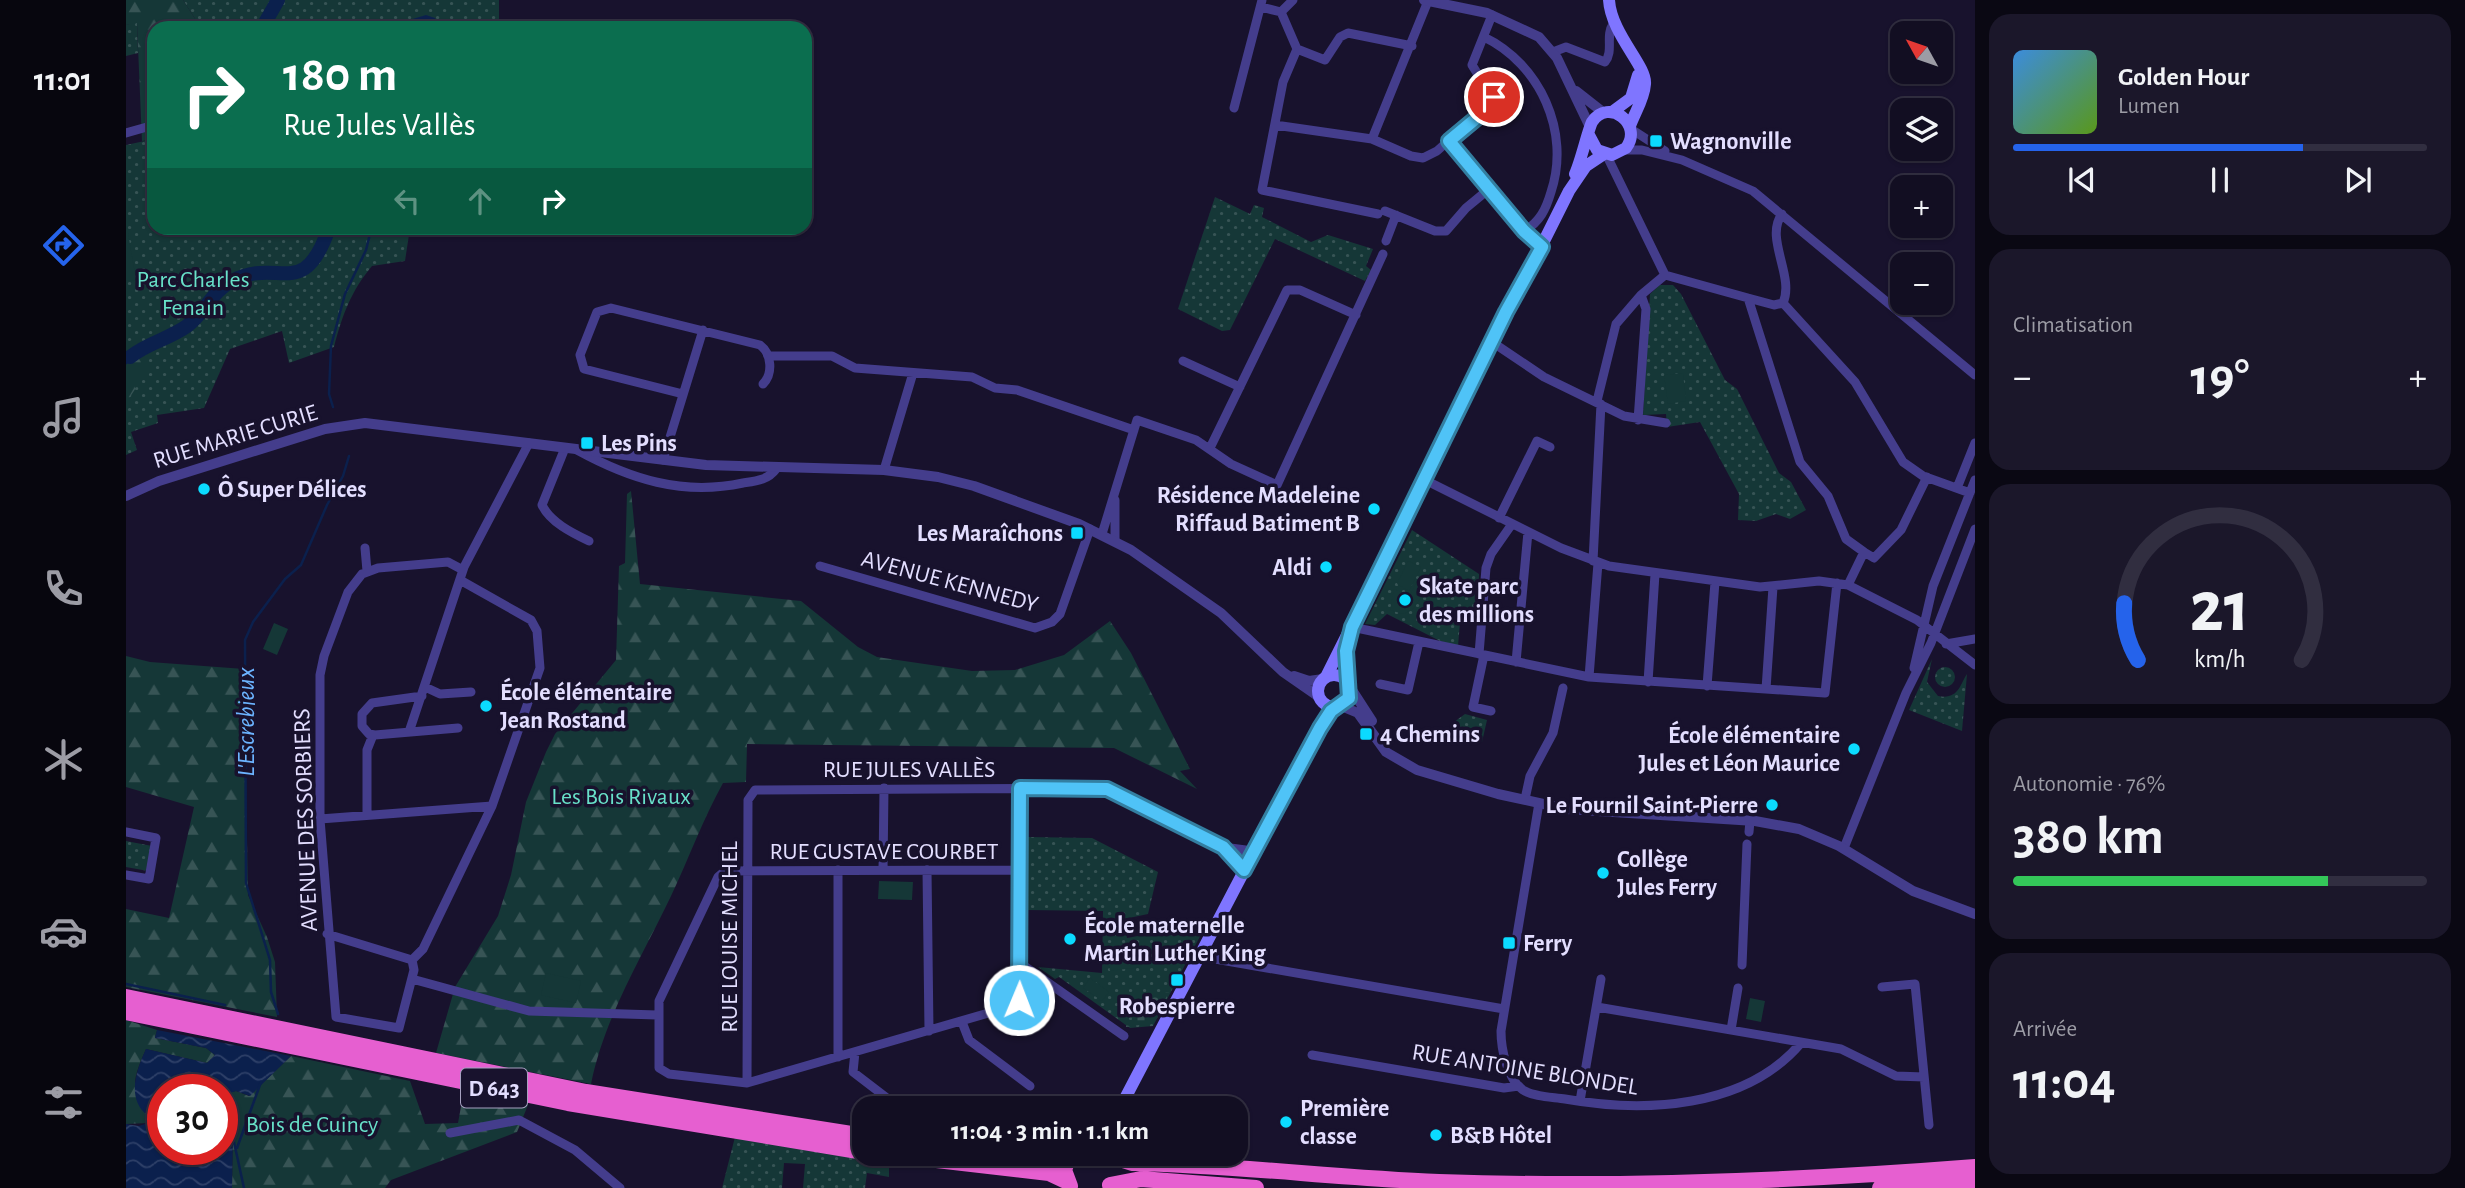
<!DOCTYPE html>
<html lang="fr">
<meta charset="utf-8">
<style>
:root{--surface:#120e22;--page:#1b172a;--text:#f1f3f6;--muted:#9c9ca5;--line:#312e40;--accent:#2563eb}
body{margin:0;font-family:"Alegreya Sans",sans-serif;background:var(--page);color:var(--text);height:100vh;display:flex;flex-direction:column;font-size:26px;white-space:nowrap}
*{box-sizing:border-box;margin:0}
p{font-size:23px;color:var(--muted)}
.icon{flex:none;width:38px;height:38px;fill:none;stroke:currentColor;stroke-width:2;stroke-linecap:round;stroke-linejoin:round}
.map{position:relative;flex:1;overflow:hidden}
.panel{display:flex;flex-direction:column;gap:14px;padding:14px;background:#0a0813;width:490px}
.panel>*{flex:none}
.guide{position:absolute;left:21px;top:21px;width:665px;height:214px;border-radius:21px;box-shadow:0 2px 5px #0004,0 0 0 2px var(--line);background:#0b6e4f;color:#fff;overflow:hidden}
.needle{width:46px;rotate:310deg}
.controls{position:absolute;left:1764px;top:21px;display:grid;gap:14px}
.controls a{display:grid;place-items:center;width:63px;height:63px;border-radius:14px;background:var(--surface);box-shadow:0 2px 5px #0004,0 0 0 2px var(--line);font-size:35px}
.speed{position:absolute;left:21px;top:1074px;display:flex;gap:14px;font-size:35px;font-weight:700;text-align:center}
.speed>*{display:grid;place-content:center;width:91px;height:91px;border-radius:50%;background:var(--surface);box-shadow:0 2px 5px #0004,0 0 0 2px var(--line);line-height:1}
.speed .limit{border:10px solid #d22;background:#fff;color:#111}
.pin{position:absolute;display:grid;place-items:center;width:60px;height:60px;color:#fff;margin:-30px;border:4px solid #fff;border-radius:50%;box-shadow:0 2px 7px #0007}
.me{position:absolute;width:77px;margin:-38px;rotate:1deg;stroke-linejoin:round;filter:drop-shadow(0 0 5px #0008)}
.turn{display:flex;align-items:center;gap:24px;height:147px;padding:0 21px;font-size:32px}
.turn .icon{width:91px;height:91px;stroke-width:2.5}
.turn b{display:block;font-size:49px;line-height:60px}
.lanes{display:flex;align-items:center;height:66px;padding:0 21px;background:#0003;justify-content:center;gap:35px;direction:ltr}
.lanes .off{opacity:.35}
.big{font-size:52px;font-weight:700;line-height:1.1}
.panel .card{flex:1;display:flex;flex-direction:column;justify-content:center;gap:10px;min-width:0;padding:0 24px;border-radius:21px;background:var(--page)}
.panel .dial{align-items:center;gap:0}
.dial svg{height:182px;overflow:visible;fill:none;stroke:var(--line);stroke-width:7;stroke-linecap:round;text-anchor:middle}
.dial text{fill:var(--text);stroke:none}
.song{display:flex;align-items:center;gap:21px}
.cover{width:84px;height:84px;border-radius:10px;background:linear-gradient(135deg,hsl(210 70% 55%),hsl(90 70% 35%))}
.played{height:7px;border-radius:4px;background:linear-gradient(90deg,var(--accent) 70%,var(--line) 70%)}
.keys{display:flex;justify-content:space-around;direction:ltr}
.heat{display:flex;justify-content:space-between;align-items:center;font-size:38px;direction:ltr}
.charge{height:10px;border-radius:5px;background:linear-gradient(90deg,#34c759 76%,var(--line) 0)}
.trip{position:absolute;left:726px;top:1096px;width:396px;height:70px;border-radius:21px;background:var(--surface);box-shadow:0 2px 5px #0004,0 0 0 2px var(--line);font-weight:700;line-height:70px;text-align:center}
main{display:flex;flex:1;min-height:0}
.dock{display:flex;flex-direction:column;width:126px;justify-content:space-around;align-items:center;background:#07060e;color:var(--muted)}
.dock .icon{width:49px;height:49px}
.dock .on{color:var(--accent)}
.dock b{font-size:32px;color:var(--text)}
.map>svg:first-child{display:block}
.green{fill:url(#green-dots)}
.forest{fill:url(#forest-firs)}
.cemetery{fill:url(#cemetery-stones)}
.pitch{fill:#153737}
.water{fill:url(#water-waves);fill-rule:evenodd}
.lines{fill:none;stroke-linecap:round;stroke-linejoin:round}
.stream{stroke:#0b204d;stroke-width:2.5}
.river{stroke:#0b204d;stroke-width:14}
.minor{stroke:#443d8c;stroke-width:9}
.tertiary{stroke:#443d8c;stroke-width:10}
.secondary{stroke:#7f75ff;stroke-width:12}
.trunk{stroke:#e65fd0;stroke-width:16}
.route-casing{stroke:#337fa1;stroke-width:18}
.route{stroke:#4fc3f7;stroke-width:12}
.poi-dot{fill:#0bdbff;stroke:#18122d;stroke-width:2.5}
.labels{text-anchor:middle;stroke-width:7;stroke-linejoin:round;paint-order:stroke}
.shield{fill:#18122d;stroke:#a6a1c0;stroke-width:2}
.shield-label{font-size:23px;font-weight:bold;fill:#e3deff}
.poi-label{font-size:24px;font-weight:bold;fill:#e3deff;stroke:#18122d;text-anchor:start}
.park-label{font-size:24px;fill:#68e1c9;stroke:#18122d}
.street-label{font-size:24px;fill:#e3deff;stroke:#18122d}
.water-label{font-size:26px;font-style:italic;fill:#6cb4ff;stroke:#18122d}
</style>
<main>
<nav class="dock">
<b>11:01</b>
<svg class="icon on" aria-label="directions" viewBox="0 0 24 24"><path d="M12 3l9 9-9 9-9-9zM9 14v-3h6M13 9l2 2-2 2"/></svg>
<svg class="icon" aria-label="music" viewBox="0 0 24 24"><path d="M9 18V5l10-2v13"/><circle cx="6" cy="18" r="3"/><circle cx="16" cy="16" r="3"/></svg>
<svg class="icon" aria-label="phone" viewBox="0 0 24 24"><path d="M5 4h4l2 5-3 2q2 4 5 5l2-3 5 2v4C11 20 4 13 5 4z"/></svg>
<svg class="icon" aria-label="climate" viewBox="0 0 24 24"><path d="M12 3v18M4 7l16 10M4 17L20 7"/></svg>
<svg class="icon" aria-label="car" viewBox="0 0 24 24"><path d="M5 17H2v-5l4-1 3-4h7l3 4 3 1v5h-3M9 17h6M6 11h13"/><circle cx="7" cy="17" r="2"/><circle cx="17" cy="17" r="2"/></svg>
<svg class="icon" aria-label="filters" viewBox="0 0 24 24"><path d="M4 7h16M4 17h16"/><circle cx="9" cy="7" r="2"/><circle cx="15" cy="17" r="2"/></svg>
</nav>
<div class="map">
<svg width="1849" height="1188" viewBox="0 0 1849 1188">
<defs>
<pattern id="green-dots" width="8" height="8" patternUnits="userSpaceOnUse" patternTransform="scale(1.75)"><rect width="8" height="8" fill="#153737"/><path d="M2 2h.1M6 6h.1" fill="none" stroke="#375455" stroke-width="1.8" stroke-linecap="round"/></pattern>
<pattern id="forest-firs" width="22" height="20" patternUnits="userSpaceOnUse" patternTransform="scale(1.75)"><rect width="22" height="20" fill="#153737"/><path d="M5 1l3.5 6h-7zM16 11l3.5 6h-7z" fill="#375455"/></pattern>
<pattern id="cemetery-stones" width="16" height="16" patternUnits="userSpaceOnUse" patternTransform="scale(1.75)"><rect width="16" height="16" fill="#153737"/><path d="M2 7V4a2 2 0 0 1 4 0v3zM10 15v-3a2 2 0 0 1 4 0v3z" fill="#375455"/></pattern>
<pattern id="water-waves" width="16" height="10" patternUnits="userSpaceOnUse" patternTransform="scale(1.75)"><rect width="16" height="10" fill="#0b204d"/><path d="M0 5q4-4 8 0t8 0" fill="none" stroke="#2e4068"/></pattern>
</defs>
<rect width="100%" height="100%" fill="#18122d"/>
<path class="green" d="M57,0h316v28h-298z
M11,22l1,31 -12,3v-31z
M28,139v89h256l-5,33 -33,5c-21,25 -30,50 -38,81l-45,16 -7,-32 -52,18 -26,59 -47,7 1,8 -27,9 6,18 -11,5v-310z
M1089,197l35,17 4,-9 10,3 -2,9 49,25 17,-7 45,14 -7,17 5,4 -6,11 -90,-42 -45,91 -8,1 -44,-22z
M1534,285h13l8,9 44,86 12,9 42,84 12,9 15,28 -16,9 -14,-5 -20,7 -18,-1 1,-26 -39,-72 -33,5 -1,-13 -23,1 7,-121z
M1286,530l67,44 -1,37h-17l-3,35 -18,-5 -53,-27 -12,11 -10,-1z
M1806,659l-5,23 11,14c21,4 22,-12 29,-22l-5,57 -53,-21z
M1809 677a10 10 0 1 1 20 0a10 10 0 1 1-20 0Z
M1339,714l22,6 -5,22 -20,-8 -8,-12z
M902,837l64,1 66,34 -10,42 -24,5 3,19 80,-15 -54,103 -23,2 -71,-51 -4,2 -17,-12 64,6 1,-62 -76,-1z
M0,841l26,5 -4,25 -22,-4z
M609,1137l154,24v16l-22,-4 -2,15h-62l2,-24 -21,-1 -2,25h-60z"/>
<path class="forest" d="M0,0h57l18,28h-47v111l-12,2 -5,-118 -11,2z
M15,338l8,30 -23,35v-61z
M505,491l9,93 161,17 57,46 19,10 95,14 43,-1 49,-15 46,-34 21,32 59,116 -10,2 17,18 -83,-41 -367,-4 -1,38 -23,1c-20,36 -34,75 -52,113 -29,61 -67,122 -80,188l-155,-31 19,-66 43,-71 13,-41 15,-73 20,-50 9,-18 61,-74 3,-94 6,-3 2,-69z
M0,656l24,6 94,7 4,226 19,42 8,25 2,55 -151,-30v-78l43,9 25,-111 -68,-20z
M0,1020l31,10 -2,8 51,10 9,7 -8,8 -61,-14c-13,29 -17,42 2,67v7l-22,1z
M165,1056l119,25 15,43 33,-1 6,-33 64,15 -11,27 -126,48 -6,8h-153l1,-66 -8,-14 -1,-14 12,-3 13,5z"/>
<path class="cemetery" d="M1043,992l-16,31 -27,4v-5l6,-1 -1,-27z"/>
<path class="pitch" d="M0,233h2l8,47 -10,1z
M1557,373l3,28 -18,3 -4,-29z
M1282,561l13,6 -12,24 -12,-7z
M1291,581l4,17 -9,12 -9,4 -13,-4 4,-21 16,6z
M148,623l14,6 -11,26 -14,-6z
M753,881l34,1 -1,18 -34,-1z
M1012,949l3,18 -31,4 -3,-18z
M420,973l35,8 -5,22 -35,-8z
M964,978l19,14 -7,9 -19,-13z
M1624,998l15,3 -4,21 -15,-3z"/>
<path class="water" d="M300,15l9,3 4,10h-57z
M31,1030l134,26 -41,40 -14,-5 -12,4 1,13 8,14 -1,66h-106v-64l13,2 9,-3v-7c-22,-17 -12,-45 -2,-67l61,14 8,-8 -9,-7 -51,-10zM37,1090h59v60h-59z"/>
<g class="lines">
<path class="stream" d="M0,363l4,-6
M207,407l-4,-13 2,-48 14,-52 21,-44 4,-16 21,-6
M0,984l99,21
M152,1014l-7,-22 -1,-32 -24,-77 -1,-243 8,-18 32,-43 16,-14 26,-60 16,-29 6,-20
M106,1133l12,55
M111,1148l24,-66"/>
<path class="river" d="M136,28l16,-28
M4,357c17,-14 39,-18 57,-31 17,-12 25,-35 45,-45 47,-25 71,22 97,-53"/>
<path class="minor" d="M1135,7l20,5 12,-12
M1155,12l16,37
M1358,37c56,27 87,95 67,155 -5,17 -11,30 -27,39
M1171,49l-14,33 -21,108 116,24
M1171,49l28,11 15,-23 8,-4 64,13
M1427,52l13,-5 39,15c9,-11 0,-26 8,-38
M1108,108l28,-108
M1149,125l97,14 39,17 12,2 14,-7 57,-51 -22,-35 20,-50
M1505,129l34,22
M0,133l28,-8
M1246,139l56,-138
M1323,141l75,90 18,16
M1497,150h19l40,10 71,31 222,184
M1480,154l59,121
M1259,211l50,20h11l20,-23 23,-19
M1656,214c-18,24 13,62 1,89
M1260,241l10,-26
M1539,275l83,23 52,164 28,34 18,43 18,13
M1622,298l26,7 9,-2
M1657,303l72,79 48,80 20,14 47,17
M1366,342l52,35 80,39 42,7
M643,356h63l23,12 117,9 23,11 22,2 117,40
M1057,361l57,26
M557,394l-99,-25 -4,-14 17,-43 14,-4 149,37c12,9 13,29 3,39
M1471,401l19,-77 25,-29 24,-20
M1512,420l8,-111 -5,-14
M439,448l-23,57c8,17 30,28 47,36
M1084,448l77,-158h13l56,25
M451,450c53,29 105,46 166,33 13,-2 25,-3 33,-14
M537,460l40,-130
M758,470l29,-97
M1299,480l136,68 48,18 151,21 59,-6 29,4 69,35 58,45
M1831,488l18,-45
M1373,518l38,-77 13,6
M976,534l35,-114 59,20 35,24 46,21 106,-231
M989,541v-41
M239,548l2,23
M1467,561l8,-157
M694,566l215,62 17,-6 8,-8 30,-85
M1722,585l16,-33 10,6 27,-28 26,-53
M1226,627l237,50 236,16 12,-110
M1820,644l29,-5
M1353,654l7,-86 5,-14 21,-30
M1358,655l-11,52 18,4
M1390,662l12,-130
M1788,668l19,-82 42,-106
M1463,677l9,-114
M1522,682l7,-108
M1254,684l28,6 11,-48
M1581,686l8,-104
M299,687l15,7 31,-2
M1640,689l7,-102
M296,696l-50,7 -10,11v12l7,8 6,1 83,-7
M283,732l55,-165 65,-124
M1399,799l5,-23 23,-43 10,-45
M1413,803l-38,228c0,18 6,48 22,59 11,7 30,7 42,9 79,14 180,10 236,-56
M241,815v-65l6,-15
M194,819l172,-13
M0,832l30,6 -7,41 -23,-4
M1623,832l1,-11
M1097,847l21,23
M1718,848l62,-155 25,-50 44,-114
M757,870l1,-82
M801,870l2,161
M894,870l-295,1 -7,6 -59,124v67l10,6 78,9 269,-78 4,-8v-209
M201,934l85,26
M1072,956l306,53
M286,960l2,10 -15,58 -63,-11 -16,-198v-144l4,-19 24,-64 14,-18 16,-6 70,-6 15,8
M286,960l11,-11 69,-143 48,-138 -3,-37 -6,-11 -71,-40
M894,963l104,73
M1616,965l5,-121
M286,979l117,32 128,4
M1756,987l33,-3 14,141
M1471,1007l244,42 55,27 28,1
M836,1022l7,18 61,46
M1605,1030l7,-42
M729,1052l-2,20 47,36
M1186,1055l192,33 15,-2
M712,1057v-187
M621,1083l1,-283 7,-10 344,-2 124,59 30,4
M1454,1101l21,-122
M324,1133l69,-13 56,30 45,38"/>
<path class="tertiary" d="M1298,0l63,13 52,24 18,21 33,69
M1450,91l28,22
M0,496l33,-15 166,-52 40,-6 341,42 178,5 54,7 36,9 105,38 52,26 90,63 62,59 36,25
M1168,676l15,5 14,-2
M1224,687l22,34
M1215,706l17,7 28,39 31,18 81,24 68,15 189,12 44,8 40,17 74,45 62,23"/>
<path class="secondary" d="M1483,0c2,34 38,66 36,84 -1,15 -10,28 -15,42
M1486,112l19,-14 7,-23
M1449,174c6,-13 13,-44 17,-52 16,-25 52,2 34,26l-14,7 -15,-5 -8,-15
M1221,644l1,38
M1192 691a16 16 0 1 1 32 0a16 16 0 1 1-32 0Z
M1200,677l243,-486 17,-25 18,-12
M994,1108l179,-342 28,-51 9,-8"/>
<path class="trunk" d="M0,997l460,95 278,44
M0,1012l442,91 296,49
M750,1153l173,20 17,8
M913,1153h22
M984,1156l22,7c102,2 205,15 307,19 179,6 358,-1 536,-15
M984,1185l31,-6 115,9
M944,1186l-6,-16 6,-17
M1754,1188l95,-6"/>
</g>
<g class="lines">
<defs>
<path id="route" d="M893,1000l1,-212 87,1 116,58 21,23 76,-142 11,-17 18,-13 -3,-47 6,-24 154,-315 36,-65 -18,-16 -75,-90 42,-35 3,-9"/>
</defs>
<use href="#route" class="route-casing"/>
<use href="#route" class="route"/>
</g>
<g class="poi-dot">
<rect x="1523" y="134" width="14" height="14" rx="3.5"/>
<rect x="454" y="436" width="14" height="14" rx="3.5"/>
<circle cx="78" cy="489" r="7"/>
<circle cx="1248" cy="509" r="7"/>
<rect x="944" y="526" width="14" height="14" rx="3.5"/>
<circle cx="1200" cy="567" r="7"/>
<circle cx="1279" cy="600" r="7"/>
<circle cx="360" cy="706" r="7"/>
<rect x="1233" y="727" width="14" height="14" rx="3.5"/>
<circle cx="1728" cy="749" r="7"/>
<circle cx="1646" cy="805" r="7"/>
<circle cx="1477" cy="873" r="7"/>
<circle cx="944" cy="939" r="7"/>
<rect x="1376" y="936" width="14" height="14" rx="3.5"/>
<rect x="1044" y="973" width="14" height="14" rx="3.5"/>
<circle cx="1160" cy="1122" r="7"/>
<circle cx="1310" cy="1135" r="7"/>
</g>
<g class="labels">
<rect class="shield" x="335" y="1068.5" width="66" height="39" rx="5"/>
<g class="shield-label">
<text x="368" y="1096">D 643</text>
</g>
<g class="poi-label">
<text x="1544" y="149">Wagnonville</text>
<text x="475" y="451">Les Pins</text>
<text x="92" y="497">Ô Super Délices</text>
<text x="1234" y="503" text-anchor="end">Résidence Madeleine<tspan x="1234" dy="28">Riffaud Batiment B</tspan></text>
<text x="937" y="541" text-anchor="end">Les Maraîchons</text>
<text x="1186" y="575" text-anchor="end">Aldi</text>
<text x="1293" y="594">Skate parc<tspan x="1293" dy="28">des millions</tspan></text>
<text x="374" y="700">École élémentaire<tspan x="374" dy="28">Jean Rostand</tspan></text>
<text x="1254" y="742">4 Chemins</text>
<text x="1714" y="743" text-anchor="end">École élémentaire<tspan x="1714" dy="28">Jules et Léon Maurice</tspan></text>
<text x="1632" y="813" text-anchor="end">Le Fournil Saint-Pierre</text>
<text x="1491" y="867">Collège<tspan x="1491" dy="28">Jules Ferry</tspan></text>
<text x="958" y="933">École maternelle<tspan x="958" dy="28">Martin Luther King</tspan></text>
<text x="1397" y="951">Ferry</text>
<text x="1051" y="1014" text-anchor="middle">Robespierre</text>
<text x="1174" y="1116">Première<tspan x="1174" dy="28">classe</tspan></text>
<text x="1324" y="1143">B&amp;B Hôtel</text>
</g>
<g class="park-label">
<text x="67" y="287">Parc Charles<tspan x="67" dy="28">Fenain</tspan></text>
<text x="495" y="804">Les Bois Rivaux</text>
<text x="186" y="1132">Bois de Cuincy</text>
</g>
<g class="street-label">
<text transform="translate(109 436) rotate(-17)" y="8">RUE MARIE CURIE</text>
<text transform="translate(824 581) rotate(15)" y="8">AVENUE KENNEDY</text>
<text x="783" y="777">RUE JULES VALLÈS</text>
<text transform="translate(179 820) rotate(-92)" y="8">AVENUE DES SORBIERS</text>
<text x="758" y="859">RUE GUSTAVE COURBET</text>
<text transform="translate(603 937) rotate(-90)" y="8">RUE LOUISE MICHEL</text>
<text transform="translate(1399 1069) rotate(9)" y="8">RUE ANTOINE BLONDEL</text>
</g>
<g class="water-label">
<text transform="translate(119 722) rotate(-90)" y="9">L'Escrebieux</text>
</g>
</g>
</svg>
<div class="controls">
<a><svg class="needle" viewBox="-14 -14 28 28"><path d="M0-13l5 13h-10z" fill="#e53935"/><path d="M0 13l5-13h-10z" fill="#9c9ca5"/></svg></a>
<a><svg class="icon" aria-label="layers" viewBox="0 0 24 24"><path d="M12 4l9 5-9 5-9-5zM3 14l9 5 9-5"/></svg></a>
<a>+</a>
<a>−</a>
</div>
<div class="speed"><div class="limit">30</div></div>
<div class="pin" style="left:1368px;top:97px;background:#d93025"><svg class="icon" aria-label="arrive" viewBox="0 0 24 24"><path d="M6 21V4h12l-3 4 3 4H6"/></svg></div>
<svg class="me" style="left:893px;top:1000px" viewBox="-20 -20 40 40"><circle r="17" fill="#4fc3f7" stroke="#fff" stroke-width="3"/><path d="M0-11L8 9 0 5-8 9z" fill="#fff"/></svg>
<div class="trip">11:04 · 3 min · 1.1 km</div>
<div class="guide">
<div class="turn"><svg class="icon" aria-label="right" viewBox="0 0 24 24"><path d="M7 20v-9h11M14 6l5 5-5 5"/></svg><div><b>180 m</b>Rue Jules Vallès</div></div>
<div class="lanes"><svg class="icon off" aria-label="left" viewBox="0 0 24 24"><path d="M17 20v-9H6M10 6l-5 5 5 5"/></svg><svg class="icon off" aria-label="ahead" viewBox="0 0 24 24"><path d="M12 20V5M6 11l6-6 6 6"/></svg><svg class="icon" aria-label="right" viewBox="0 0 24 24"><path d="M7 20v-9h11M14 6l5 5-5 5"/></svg></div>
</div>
</div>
<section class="panel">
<div class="card">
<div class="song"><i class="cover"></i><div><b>Golden Hour</b><p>Lumen</p></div></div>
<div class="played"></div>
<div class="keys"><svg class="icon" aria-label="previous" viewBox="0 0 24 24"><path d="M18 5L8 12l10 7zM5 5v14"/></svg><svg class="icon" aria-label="pause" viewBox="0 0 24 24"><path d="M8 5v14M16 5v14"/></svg><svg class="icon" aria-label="next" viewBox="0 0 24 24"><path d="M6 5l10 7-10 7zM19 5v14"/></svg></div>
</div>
<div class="card"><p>Climatisation</p>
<div class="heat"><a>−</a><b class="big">19°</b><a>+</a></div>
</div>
<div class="card dial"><svg viewBox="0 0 100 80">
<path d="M14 69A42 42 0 1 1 86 69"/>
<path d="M14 69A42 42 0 0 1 8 44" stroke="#2563eb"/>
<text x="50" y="56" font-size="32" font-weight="700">21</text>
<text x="50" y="72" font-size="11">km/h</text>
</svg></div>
<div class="card"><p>Autonomie · 76%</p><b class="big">380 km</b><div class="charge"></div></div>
<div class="card"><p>Arrivée</p><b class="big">11:04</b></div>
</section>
</main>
